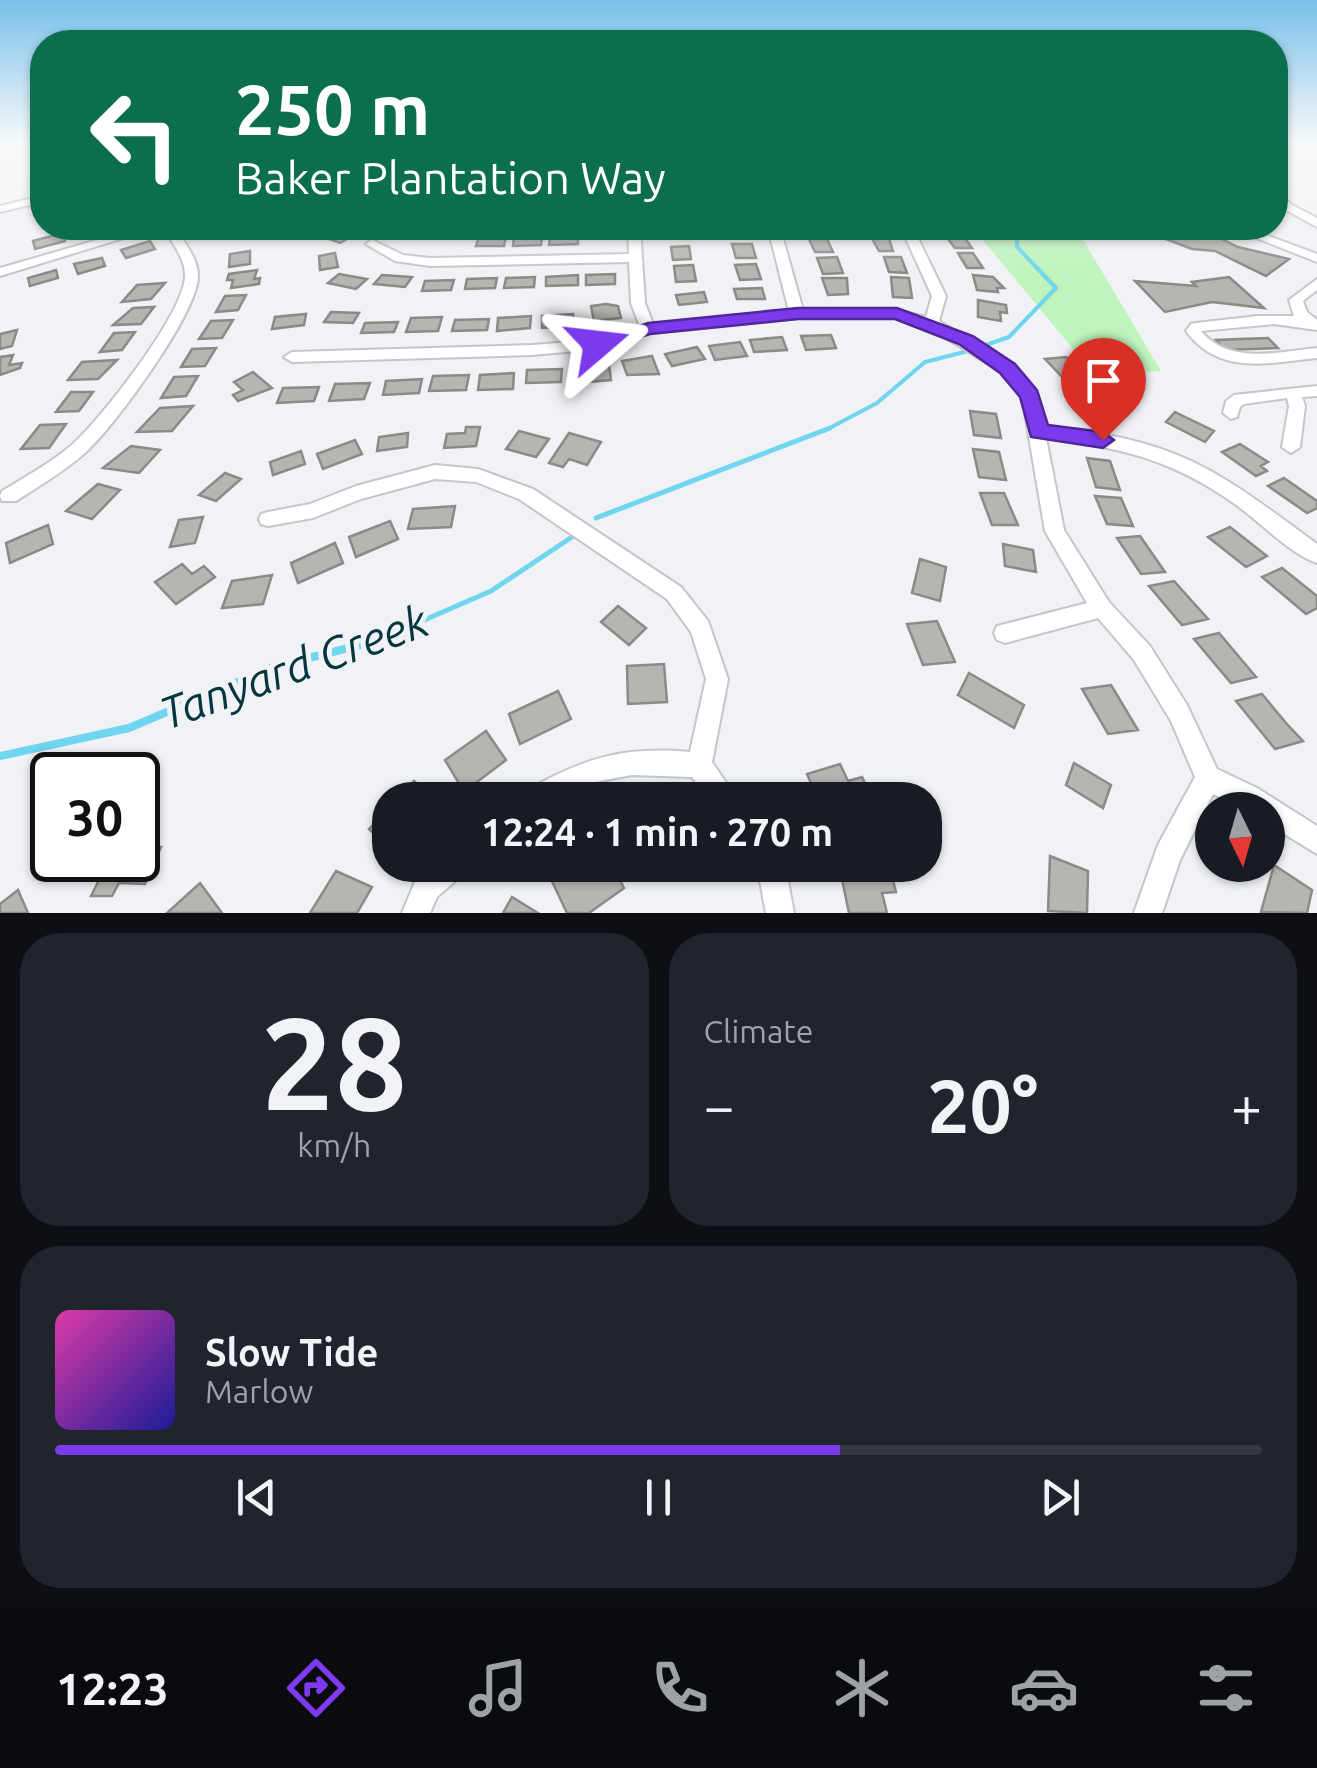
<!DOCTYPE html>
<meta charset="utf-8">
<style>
:root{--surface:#171b24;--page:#20242c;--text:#f1f3f6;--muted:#9ea1a6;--line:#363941;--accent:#7c3aed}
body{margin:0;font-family:Ubuntu,sans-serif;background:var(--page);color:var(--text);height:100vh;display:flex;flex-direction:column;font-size:38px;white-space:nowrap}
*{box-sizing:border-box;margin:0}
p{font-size:32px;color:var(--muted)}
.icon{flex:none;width:55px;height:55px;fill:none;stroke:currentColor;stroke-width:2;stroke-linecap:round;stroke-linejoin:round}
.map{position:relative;height:913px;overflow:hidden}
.details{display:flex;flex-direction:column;gap:20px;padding:20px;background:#0d0f14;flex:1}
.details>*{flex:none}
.hud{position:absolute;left:30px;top:30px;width:1258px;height:210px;border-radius:40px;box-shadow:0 2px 8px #0004;background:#0b6e4f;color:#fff;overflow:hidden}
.needle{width:65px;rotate:175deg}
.fabs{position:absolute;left:1195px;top:792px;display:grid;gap:20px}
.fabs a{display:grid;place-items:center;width:90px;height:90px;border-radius:50%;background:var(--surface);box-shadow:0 2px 8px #0004;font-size:50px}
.speed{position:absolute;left:30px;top:752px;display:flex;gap:20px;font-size:50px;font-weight:700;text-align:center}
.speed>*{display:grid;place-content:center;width:130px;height:130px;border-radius:50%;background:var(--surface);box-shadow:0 2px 8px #0004;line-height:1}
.speed .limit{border:5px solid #111;border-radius:15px;background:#fff;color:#111}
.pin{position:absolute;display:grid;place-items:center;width:85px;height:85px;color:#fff;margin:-102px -42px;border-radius:50% 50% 50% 0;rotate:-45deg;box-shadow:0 0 10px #0007}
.pin .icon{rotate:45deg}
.me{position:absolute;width:110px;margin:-55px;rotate:73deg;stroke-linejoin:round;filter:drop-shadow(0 0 8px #0008)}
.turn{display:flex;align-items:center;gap:35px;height:210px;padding:0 40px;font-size:45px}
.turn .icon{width:130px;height:130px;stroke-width:2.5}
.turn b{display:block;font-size:70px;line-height:85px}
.big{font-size:75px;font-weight:700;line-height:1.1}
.details .tile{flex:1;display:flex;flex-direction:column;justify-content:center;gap:15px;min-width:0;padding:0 35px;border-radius:40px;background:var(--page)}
.details .dial{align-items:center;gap:0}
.dial b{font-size:130px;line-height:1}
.song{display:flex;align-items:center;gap:30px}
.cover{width:120px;height:120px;border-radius:15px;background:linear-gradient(135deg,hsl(320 70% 55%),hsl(240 70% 35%))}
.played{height:10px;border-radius:5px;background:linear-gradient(90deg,var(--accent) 65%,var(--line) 65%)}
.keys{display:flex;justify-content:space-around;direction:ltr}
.heat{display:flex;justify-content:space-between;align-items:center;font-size:55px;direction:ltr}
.details .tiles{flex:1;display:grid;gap:20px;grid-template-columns:1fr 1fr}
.tile:last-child{grid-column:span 2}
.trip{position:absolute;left:372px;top:782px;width:570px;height:100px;border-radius:40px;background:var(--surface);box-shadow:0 2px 8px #0004;font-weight:700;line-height:100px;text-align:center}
.tab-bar{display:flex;height:160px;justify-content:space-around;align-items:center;background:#090b0e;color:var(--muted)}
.tab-bar .icon{width:70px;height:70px}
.tab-bar .on{color:var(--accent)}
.tab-bar b{font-size:45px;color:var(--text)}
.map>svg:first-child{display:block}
.green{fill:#bff4bd}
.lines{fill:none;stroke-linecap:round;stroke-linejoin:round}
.stream-far2{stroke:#70d5ee;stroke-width:4}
.stream-far1{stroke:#70d5ee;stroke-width:5}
.stream{stroke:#70d5ee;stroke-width:8}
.building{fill:#b7b5b2;stroke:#8c8a87;stroke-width:2.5}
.street-casing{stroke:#c4c6c9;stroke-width:4}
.street{fill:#fff;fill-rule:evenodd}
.route{fill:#7c3aed;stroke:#51269a;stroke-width:2.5}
.labels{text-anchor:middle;stroke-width:10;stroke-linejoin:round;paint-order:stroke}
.near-water-label{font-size:45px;font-style:italic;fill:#043640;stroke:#f0f2f5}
</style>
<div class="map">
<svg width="1317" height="913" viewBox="0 0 1317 913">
<rect width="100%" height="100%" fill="#f0f2f5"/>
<path class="green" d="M973,228h103l85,143 -67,3z"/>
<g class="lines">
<path class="stream-far2" d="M986,345l23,-8 47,-49 -39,-41v-19
M824,431l53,-28 48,-41 43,-11"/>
<path class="stream-far1" d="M596,518l234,-90
M376,641l115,-50 81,-54"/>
<path class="stream" d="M0,756l129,-28 144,-61 111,-28"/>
</g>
<path class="building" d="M344,228l15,4 -19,11 -14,-5z
M1185,228h15l38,19 51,12 -23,17 -51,-25 -23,-2 -26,-10z
M63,233l2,8 -30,8 -2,-8z
M962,234l10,14h-17l-10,-13z
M533,235l9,2 -1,8 -28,1 1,-9z
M578,235v9l-29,1 1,-9z
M506,236l-2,10h-28l3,-9z
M888,236l5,15h-14l-8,-14z
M809,239h18l6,13h-18z
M150,241l5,8 -29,9 -5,-8z
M732,244h20l4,14h-20z
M689,246l2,13 -18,1 -2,-13z
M250,251v13l-21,3 1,-13z
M335,253l3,14 -18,3 -1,-14z
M958,253h15l10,15h-16z
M837,257l6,16 -20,1 -6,-16z
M884,257h17l6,16 -18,-1z
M102,258l3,8 -27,8 -4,-10z
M756,264l5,15 -21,1 -5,-15z
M693,265l3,16 -20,1 -2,-16z
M56,270l2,8 -28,8 -2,-8z
M257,270l-3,9 6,-1 -1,6 -28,4 2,-8h-6l2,-6z
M339,274l28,5 -11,10 -28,-6z
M615,274v10l-29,1v-10z
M382,275l30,2 -7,10 -31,-3z
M578,275v10l-32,1v-9z
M973,275l20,2 11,11h-7l1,4 -21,-2z
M535,277l-1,10 -30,1 2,-10z
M891,277l18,1 3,20 -19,-1z
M1229,277l35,31 -52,-6 -47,10 -30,-31 61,5 -4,-4z
M497,278l-2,10 -30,1 2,-10z
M822,278h25l1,16 -20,1z
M454,280l-3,10 -29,1 3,-10z
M165,283l-14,16 -29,3 15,-17z
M762,288l3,11h-28l-3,-10z
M704,292l3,10 -28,3 -3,-10z
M246,295l-8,15 -22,2 9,-16z
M978,300l28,5 1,8 -7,-1 1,9 -23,-4z
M606,304l12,2 3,12 -27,3 -3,-15z
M154,307l-13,17 -28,1 20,-17z
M331,312l28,1 -6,10 -29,-1z
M306,314l-2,11 -32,4 3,-12z
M573,314l1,12 -32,2v-12z
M531,316l-1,12 -33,3 1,-13z
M442,317l-4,14 -32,1 5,-14z
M489,319l-2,11 -35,1 3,-11z
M233,320l-11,18 -23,1 12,-18z
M398,322l-4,10 -33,1 4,-10z
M17,330l-5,16 -12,3v-15z
M135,332l-13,18 -22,2 14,-19z
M831,335l5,13 -30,2 -5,-14z
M782,337l5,13 -33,2 -4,-12z
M1268,338l10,10 -53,2 -9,-10z
M740,342l7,14 -32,4 -6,-14z
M697,347l8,12 -33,7 -7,-12z
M216,348l-11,18 -24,1 11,-18z
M13,355l-4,10 13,-2 -2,5 -20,7v-18z
M652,356l7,18 -32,1 -5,-14z
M1066,357l15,9 -6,1 10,10 -20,3 -20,-21z
M117,360l-19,19 -30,1 14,-18z
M609,365l2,15 -34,3 -1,-16z
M562,369l-1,13 -35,1 1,-13z
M253,372l19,16 -34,13 -5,-6 10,-5 -9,-8z
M514,373l-1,16 -35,1 2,-15z
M469,375l-3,15 -37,1 4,-15z
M198,376l-12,20 -25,2 13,-21z
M422,379l-3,14 -36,2 3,-14z
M370,383l-6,16 -35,2 6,-17z
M319,387l-5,14 -37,2 6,-15z
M1070,390h20l14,24 -17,1z
M71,392h22l-14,19 -23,1z
M193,406l-21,25 -35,1 23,-24z
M970,411l26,3 5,24 -27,-3z
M1175,412l39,19 -9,11 -39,-20z
M66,424l-17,24 -28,1 19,-24z
M466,427h14l-4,19 -32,2 3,-14 18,-1z
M519,431l30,8 -13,18 -30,-8z
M408,433l-1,14 -30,4 2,-14z
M569,433l32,9 -14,23 -18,-6 -6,8 -14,-4z
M355,440l7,14 -39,15 -6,-15z
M1240,444l28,18 -7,4 6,5 -11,5 -34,-24z
M131,446l29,4 -21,23 -36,-5z
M973,449l26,3 7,28 -27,-3z
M301,451l4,13 -32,11 -3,-13z
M1087,458l23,3 10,29 -24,-3z
M225,473l16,6 -25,22 -17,-6z
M1284,478l33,23v7l-10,5 -39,-27z
M98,484l22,6 -28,29 -26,-8z
M980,493h24l14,32h-26z
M1095,496l26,2 12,28 -26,-2z
M455,506l-4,21 -43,2 5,-20z
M203,517l-8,26 -25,4 9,-27z
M390,521l8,18 -42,18 -7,-20z
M48,525l5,19 -43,19 -4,-20z
M1230,527l37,29 -21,11 -38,-30z
M1140,536l25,36 -24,2 -24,-36z
M335,543l8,20 -45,20 -7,-20z
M1003,544l30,6 3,22 -31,-6z
M920,559l26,8 -6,34 -28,-8z
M182,564l10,10 12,-8 11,11 -39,27 -21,-22z
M1282,568l35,28v12l-11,6 -44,-37z
M272,575l-9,29 -41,4 10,-27z
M1174,581l34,38 -26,6 -33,-39z
M618,606l28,22 -17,17 -28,-23z
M937,621l18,41 -32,3 -16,-41z
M1219,633l37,44 -25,6 -37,-44z
M664,664l3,38 -39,2 -1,-38z
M969,673l55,32 -10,23 -56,-33z
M1111,685l27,45 -30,4 -26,-45z
M558,691l13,28 -51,25 -11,-30z
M1262,694l24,29 17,18 -28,8 -39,-48z
M486,731l20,29 -42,32 -19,-32z
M1074,763l37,22 -8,23 -37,-23z
M840,764l8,17 14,-4 11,23h-59l4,-1 -11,-25z
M414,781l21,19h-38z
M390,807v43l-21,-21z
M138,847h23l-16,37 -26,-1 -7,13h-21l18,-36h29z
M1050,856l38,15 -1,42 -39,-2z
M564,865h48l12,23 -35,25h-22l-18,-38z
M839,865h50l7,27 -14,1 5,20h-38z
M1274,865l38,25 -5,23 -46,-1z
M336,871l36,16 -15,26h-47z
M200,883l22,30h-55z
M18,890l10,23h-28v-9z
M512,897l26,16h-35z"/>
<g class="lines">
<defs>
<path id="street" d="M1275,190l17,15 25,13v9l-33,-18 -9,-9z
M42,196v6l-42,10v-6z
M139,228h17l-156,48v-8z
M164,228h12c8,15 22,30 22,48 0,37 -84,151 -112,176 -21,19 -47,34 -70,49h-14l-2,-5 2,-5c25,-15 50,-29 71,-47 29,-26 110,-130 112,-167 1,-18 -13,-34 -21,-49z
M628,228h12l5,75 8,21 136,-13 -21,-83h12l23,82h94l29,7 6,-21 -31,-68h12l33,68 -7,25 73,45 26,29 6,31c39,5 77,9 114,22 60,19 109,60 159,96v19c-27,-9 -58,-42 -82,-59 -64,-45 -113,-56 -189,-66l18,92 45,72 41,44 37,59 30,64 40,19 60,38v28l-49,-30v-14h-23l-32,-16 -33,66 -18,53h-28l24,-68 37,-68 -24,-56 -37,-61 -36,-42 -93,25 -8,-3 -3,-7 3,-7 90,-23 -42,-72 -23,-135 -20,-24 -76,-46 -29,-8h-100l-148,15 -51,16 -66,6 -240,7 -8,-5 8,-5 240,-7 65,-5 43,-13 -9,-24 -2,-41 -199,4 -35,-5 -29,-17 6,-4 31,15 27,3 199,-4z
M1231,228h16l70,26v8z
M1317,279v11l-14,11 4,11 10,8v10l-43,-6 -73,7c28,34 77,21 116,17v10c-49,5 -98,18 -131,-27l5,-7 5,-1 62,-7h36l-5,-16z
M1317,386v10l-15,1 3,9 -5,41 -9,6 -9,-6 7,-41 -2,-8 -43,6 -4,3 -3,10 -6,2 -8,-6 3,-12 8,-6z
M435,465l43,4 55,20 148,98 27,34 20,58 -16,83 26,38h-29l-17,-23 -60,-2 -37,7 -36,18h-37l4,-9c57,-33 98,-45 164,-39l16,-73 -15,-47 -24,-33 -148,-100 -43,-17 -41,-3 -74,20 -48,19 -45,8 -7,-2 -2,-5 2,-5 7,-2 42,-8 46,-18z
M431,865h35l-4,10 -25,22 -7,16h-28l15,-36z
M757,865h28l9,48h-28z"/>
</defs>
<use href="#street" class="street-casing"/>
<use href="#street" class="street"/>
</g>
<linearGradient id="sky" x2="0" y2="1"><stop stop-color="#78c1ea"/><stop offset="0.53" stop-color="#f8f9fa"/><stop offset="1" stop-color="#f8f9fa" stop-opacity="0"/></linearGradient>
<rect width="1317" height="269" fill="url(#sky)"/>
<path class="route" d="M798,308h99l76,28 42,28 22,26 11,35 55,7 11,8 -11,8 -72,-11 -11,-40 -20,-24 -41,-29 -64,-25h-97l-148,15 -52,16 -9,-6 59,-21z"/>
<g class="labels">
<g class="near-water-label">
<text transform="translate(294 667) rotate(-20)" y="16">Tanyard Creek</text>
</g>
</g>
</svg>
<div class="fabs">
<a><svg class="needle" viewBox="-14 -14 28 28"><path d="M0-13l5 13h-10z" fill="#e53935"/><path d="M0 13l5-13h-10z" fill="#9ea1a6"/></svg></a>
</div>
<div class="speed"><div class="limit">30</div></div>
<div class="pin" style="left:1103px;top:440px;background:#d93025"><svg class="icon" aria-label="arrive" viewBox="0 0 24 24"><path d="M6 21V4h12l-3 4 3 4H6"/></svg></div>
<svg class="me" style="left:598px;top:344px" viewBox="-20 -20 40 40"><path d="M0-17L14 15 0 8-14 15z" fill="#7c3aed" stroke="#fff" stroke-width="4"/></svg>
<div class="trip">12:24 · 1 min · 270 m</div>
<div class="hud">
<div class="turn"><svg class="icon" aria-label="left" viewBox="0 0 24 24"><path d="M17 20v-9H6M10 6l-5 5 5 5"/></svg><div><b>250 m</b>Baker Plantation Way</div></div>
</div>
</div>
<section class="details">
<div class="tiles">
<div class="tile dial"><b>28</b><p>km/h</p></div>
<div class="tile"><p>Climate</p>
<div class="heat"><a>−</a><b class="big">20°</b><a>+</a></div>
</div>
<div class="tile">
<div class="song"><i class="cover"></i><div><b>Slow Tide</b><p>Marlow</p></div></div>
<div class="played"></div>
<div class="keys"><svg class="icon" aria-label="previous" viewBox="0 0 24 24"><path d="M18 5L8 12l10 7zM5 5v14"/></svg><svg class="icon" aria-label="pause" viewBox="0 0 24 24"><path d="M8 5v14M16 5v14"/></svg><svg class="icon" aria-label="next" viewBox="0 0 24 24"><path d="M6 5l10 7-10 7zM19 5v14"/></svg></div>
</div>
</div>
</section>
<nav class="tab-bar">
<b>12:23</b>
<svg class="icon on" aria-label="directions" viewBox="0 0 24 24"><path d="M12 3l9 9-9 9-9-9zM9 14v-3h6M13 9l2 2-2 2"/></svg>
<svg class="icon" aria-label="music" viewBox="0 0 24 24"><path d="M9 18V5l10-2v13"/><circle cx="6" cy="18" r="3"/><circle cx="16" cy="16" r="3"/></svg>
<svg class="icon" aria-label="phone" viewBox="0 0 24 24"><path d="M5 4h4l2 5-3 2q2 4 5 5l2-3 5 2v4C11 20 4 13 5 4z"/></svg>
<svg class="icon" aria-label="climate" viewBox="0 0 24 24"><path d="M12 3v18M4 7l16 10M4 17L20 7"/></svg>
<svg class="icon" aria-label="car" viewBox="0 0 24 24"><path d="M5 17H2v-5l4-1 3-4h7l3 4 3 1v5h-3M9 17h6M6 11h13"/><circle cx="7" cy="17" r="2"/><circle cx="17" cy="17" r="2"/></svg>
<svg class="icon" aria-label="filters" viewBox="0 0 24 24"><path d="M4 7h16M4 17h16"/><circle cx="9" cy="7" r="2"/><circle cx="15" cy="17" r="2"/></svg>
</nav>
